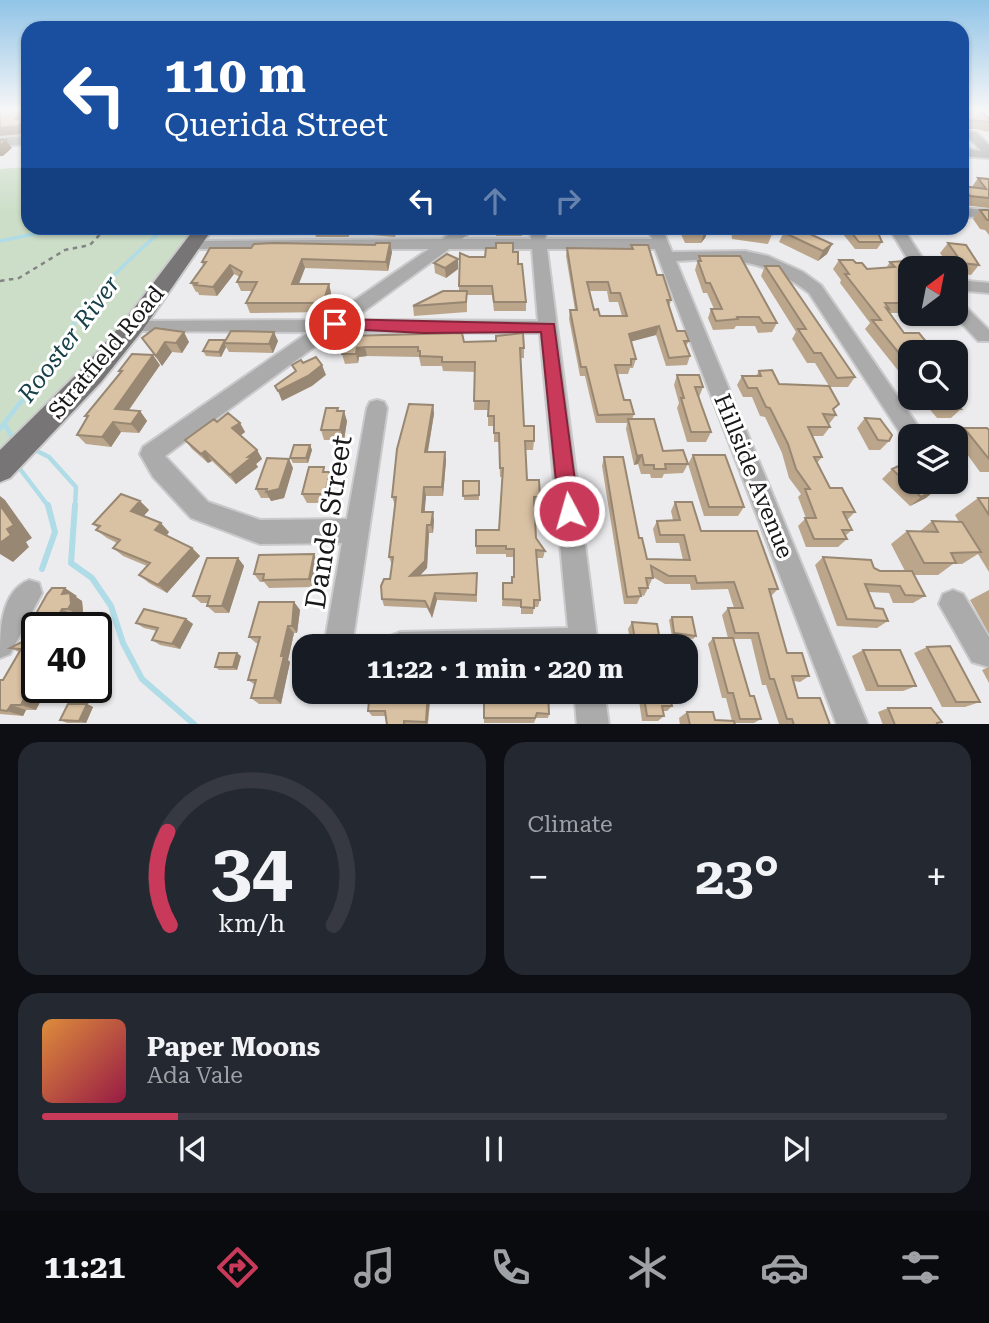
<!DOCTYPE html>
<meta charset="utf-8">
<style>
:root{--surface:#171b24;--page:#242831;--text:#f1f3f6;--muted:#9ea1a6;--line:#363941;--accent:#c93959}
body{margin:0;font-family:"Roboto Serif",serif;background:var(--page);color:var(--text);height:100vh;display:flex;flex-direction:column;font-size:26px;white-space:nowrap}
*{box-sizing:border-box;margin:0}
p{font-size:23px;color:var(--muted)}
.icon{flex:none;width:38px;height:38px;fill:none;stroke:currentColor;stroke-width:2;stroke-linecap:round;stroke-linejoin:round}
.map{position:relative;height:724px;overflow:hidden}
.sheet{display:flex;flex-direction:column;gap:18px;padding:18px;background:#0d0f14;flex:1}
.sheet>*{flex:none}
.guide{position:absolute;left:21px;top:21px;width:948px;height:214px;border-radius:21px;box-shadow:0 2px 5px #0004;background:#1a4fa0;color:#fff;overflow:hidden}
.needle{width:46px;rotate:32deg}
.tools{position:absolute;left:898px;top:256px;display:grid;gap:14px}
.tools a{display:grid;place-items:center;width:70px;height:70px;border-radius:14px;background:var(--surface);box-shadow:0 2px 5px #0004;font-size:35px}
.speed{position:absolute;left:21px;top:612px;display:flex;gap:14px;font-size:35px;font-weight:700;text-align:center}
.speed>*{display:grid;place-content:center;width:91px;height:91px;border-radius:50%;background:var(--surface);box-shadow:0 2px 5px #0004;line-height:1}
.speed .limit{border:4px solid #111;border-radius:10px;background:#fff;color:#111}
.pin{position:absolute;display:grid;place-items:center;width:60px;height:60px;color:#fff;margin:-30px;border:4px solid #fff;border-radius:50%;box-shadow:0 2px 7px #0007}
.me{position:absolute;width:77px;margin:-38px;rotate:354deg;stroke-linejoin:round;filter:drop-shadow(0 0 5px #0008)}
.turn{display:flex;align-items:center;gap:24px;height:147px;padding:0 28px;font-size:32px}
.turn .icon{width:91px;height:91px;stroke-width:2.5}
.turn b{display:block;font-size:49px;line-height:60px}
.lanes{display:flex;align-items:center;height:66px;padding:0 28px;background:#0003;justify-content:center;gap:35px;direction:ltr}
.lanes .off{opacity:.35}
.big{font-size:52px;font-weight:700;line-height:1.1}
.sheet .tile{flex:1;display:flex;flex-direction:column;justify-content:center;gap:10px;min-width:0;padding:0 24px;border-radius:21px;background:var(--page)}
.sheet .dial{align-items:center;gap:0}
.dial svg{height:182px;overflow:visible;fill:none;stroke:var(--line);stroke-width:7;stroke-linecap:round;text-anchor:middle}
.dial text{fill:var(--text);stroke:none}
.song{display:flex;align-items:center;gap:21px}
.cover{width:84px;height:84px;border-radius:10px;background:linear-gradient(135deg,hsl(30 70% 55%),hsl(340 70% 35%))}
.played{height:7px;border-radius:4px;background:linear-gradient(90deg,var(--accent) 15%,var(--line) 15%)}
.keys{display:flex;justify-content:space-around;direction:ltr}
.heat{display:flex;justify-content:space-between;align-items:center;font-size:38px;direction:ltr}
.sheet .tiles{flex:1;display:grid;gap:18px;grid-template-columns:1fr 1fr}
.tile:last-child{grid-column:span 2}
.trip{position:absolute;left:292px;top:634px;width:406px;height:70px;border-radius:21px;background:var(--surface);box-shadow:0 2px 5px #0004;font-weight:700;line-height:70px;text-align:center}
.menu{display:flex;height:112px;justify-content:space-around;align-items:center;background:#090b0e;color:var(--muted)}
.menu .icon{width:49px;height:49px}
.menu .current{color:var(--accent)}
.menu b{font-size:32px;color:var(--text)}
.map>svg:first-child{display:block}
.green{fill:#ccdec8}
.lines{fill:none;stroke-linecap:round;stroke-linejoin:round}
.stream-far2{stroke:#afdce6;stroke-width:3.5}
.stream-far1{stroke:#afdce6;stroke-width:4.5}
.stream{stroke:#afdce6;stroke-width:6}
.minor-casing{stroke:#cacacc;stroke-width:4}
.major-casing{stroke:#cacacc;stroke-width:4}
.path{stroke:#848486;stroke-width:2.5;stroke-dasharray:4.5 4.5;stroke-linecap:butt}
.minor{fill:#acabab;fill-rule:evenodd}
.major{fill:#777575;fill-rule:evenodd}
.wall{fill:#bba68c;fill-rule:evenodd}
.shaded-wall{fill:#988772}
.building{fill:#d9c1a3;stroke:#988772;stroke-width:2;fill-rule:evenodd}
.route{fill:#c93959;stroke:#83253a;stroke-width:2}
.labels{text-anchor:middle;stroke-width:6;stroke-linejoin:round;paint-order:stroke}
.street-label{font-size:23px;fill:#181819;stroke:#fff}
.water-label{font-size:24px;font-style:italic;fill:#174048;stroke:#fff}
.near-street-label{font-size:28px;fill:#181819;stroke:#fff}
</style>
<div class="map">
<svg width="989" height="725" viewBox="0 0 989 725">
<rect width="100%" height="100%" fill="#ececee"/>
<path class="green" d="M28,167v61h168l-69,95 -127,127v-281z"/>
<g class="lines">
<path class="stream-far2" d="M0,241l63,-13
M65,339c17,-36 69,-85 100,-111"/>
<path class="stream-far1" d="M4,423l10,17
M0,429l19,-25 38,-40 9,-27
M31,448l18,9 27,30 -1,20
M17,465l32,42"/>
<path class="stream" d="M75,505l-4,58 21,15 19,28 12,37 19,36 53,46
M42,569l13,-37 -7,-27"/>
<defs>
<path id="minor" d="M968,132h8l13,13v13l-27,-2v-8l19,3 -15,-17z
M28,136v8l-28,2v-8z
M962,208l27,2v8l-27,-2z
M459,228h16l-13,11h69l-1,-11h14l2,11h106l-4,-11h14l10,24 73,-1 23,5 35,16 18,13 104,151h-15v8l-4,-2 -97,-149c-45,-35 -78,-35 -133,-32l192,464h-31l-182,-476h-108l51,397h-212l4,-10 10,-4 168,-4 -28,-295 -205,-1 -170,124 43,46 52,18 87,-1 20,-111 3,-6 7,-2 7,2 3,6 -35,238h-28l18,-103 -82,1 -69,-26 -38,-41 -13,-23 3,-7 166,-115 -175,-1 -6,-2 -3,-4 3,-4 198,-1 103,-71h-237l-5,-2 -3,-3 3,-3 255,-2zM449,249h83l6,72 -186,-1z
M889,228h14l26,40h-16z
M956,280l33,3v10l-33,-3z
M956,301l6,2 27,27v11h-11l-26,-28h4z
M29,580l10,3 3,10 -32,61 -10,4c0,-27 0,-66 29,-78z
M953,590l10,4 26,43v30l-17,-5 -33,-58 4,-10z
M574,691h30l5,34h-32z"/>
<path id="major" d="M195,228h18l-71,103 -41,51 -91,96 -10,4v-32l83,-82 43,-49z"/>
</defs>
<use href="#minor" class="minor-casing"/>
<use href="#major" class="major-casing"/>
<path class="path" d="M0,281l19,-3 46,-28 25,-5 16,-17"/>
<use href="#minor" class="minor"/>
<use href="#major" class="major"/>
</g>
<path class="wall" d="M962,111l27,8v11l-1,2 -12,-3h-14z
M978,178l11,1v29l-26,-3 -1,-1v-18l10,1z
M980,210h9v25l-4,-5 -5,-1 -7,-10z
M272,228h-1h141l-2,5h-14l-1,4 -45,-4 -2,4h-32l-2,-6 -37,-1z
M496,228h26v8h-26z
M556,228h86l-1,4 -40,1 -44,-3z
M678,228h31l-4,10 -4,5h-16z
M731,228h40l1,6 -4,10 -36,-5z
M786,228l46,16 -5,10 -9,7 -39,-19z
M833,228h43l6,14 -5,7h-22l-12,-15 -8,-1z
M948,243l31,22 -8,10 -15,-2v-5h-5l-11,-15z
M631,245l26,30 14,25 -2,7 8,24 12,10 -3,5 4,10 -3,9 -21,1 -10,-31 -25,6 5,18 -3,9h-3l-2,6h-11l7,26 10,14 -2,5 31,32 25,13 -5,9 -19,1 -2,4h-11l-1,-4h-9l-3,-10 -4,1 -8,-36 1,-6h-31l-11,-47h-5l-11,-57 1,-9h5l-9,-54 1,-8 63,1zM589,291h18l2,11h9l4,14h-22l-6,-6z
M392,252l-4,19 -83,-3 -6,16h30l2,9 -5,19 -76,1 -4,-10 6,-12h-11l-4,-9 3,-5 -6,-3 -17,22 -18,-1 -1,-3h-2l-5,-9 12,-17 -1,-4z
M513,252l5,12 8,38v9h-32l-2,-16h-25v17l-53,4 -1,-10 46,-15v-5l10,-29h16z
M699,256l78,67 -5,9 -14,1 -3,-7h-19l-2,3 -21,1 -5,-12 3,-9h3l-7,-16h-4l-8,-23z
M458,259v10l-12,9 -11,-5 -1,-10z
M839,260l17,3 11,6 19,-1 4,-6 20,6v45h-21l15,20 24,11 -6,8h-12v26h-6l-39,-49 5,-6 -30,-40 1,-3 -8,-11z
M765,266l90,111 -7,10h-18l4,23 2,5 -7,9h-1l2,3 -7,9h-11l10,21 -5,6 13,25 25,24 -8,8 5,10 -7,6 2,3 -9,8h-32l-8,-21 8,-8 -8,-21 3,-3 -12,-16 -7,-25 -17,-36 -5,-1 -8,-19h-9l-6,-12 5,-9h14l3,-5 20,13 50,2 -14,-23h-8l-15,-24 4,-7 -35,-56z
M345,336l119,6 60,6v10h-3l3,68 10,15 -1,9h-8l2,30 13,17 -1,9h-5l2,32 9,13 -2,7h-6l3,42 -2,7h-4l-1,7h-12v-7l-19,-1 1,-23h8l1,-6h2l-1,-20h-7v-3h-30v-8l23,-16 3,-53h-2l-1,-35h-5v-16h-6v-16h-14l1,-38 -32,-1 -1,-5h-21l-2,-9 -52,-1 -8,1 -1,6 -13,1 -3,-10z
M142,338l47,4 -7,11 -10,-1 -10,14z
M225,340l53,1 -5,12 -44,-1 -3,-5 -5,10 -15,-1 -3,-5z
M160,365l-31,45 11,1 7,10 -8,12 -18,-1 -10,15 -25,-3 -9,-9 10,-17 -2,-2 35,-43 -1,-2z
M677,375l26,12 -4,10 12,35 -5,10h-19l-10,-34 2,-5 -5,-18z
M920,397h36l4,5 -2,2 3,5 -10,9h-14l-11,-13h-7z
M433,405l1,9 -6,38h17l1,9 -3,35h-17l-2,16 10,8 -1,13h-4l-2,35 -7,7 57,5v22l-40,-2 -5,18 -5,-10 -43,-2 -2,-7 8,-20 2,-14 -3,-8 6,-52 -3,-8z
M339,411l8,10 -3,19h-20l-3,-10z
M865,418l24,23 -9,9h-11l-12,-22z
M217,422l23,1 5,9 -5,4 17,14 5,9 -6,5 2,3 -22,17 -24,-23 -4,2 -16,-14 -7,-9z
M964,428l25,2v42h-9l-24,-33v-3z
M310,445l2,5 -4,13h-15l-3,-5z
M693,455l51,52 -6,9h-34l-16,-52z
M604,457l35,81 8,21 36,1 -4,-17h-23l-3,-14 4,-8 16,-1 -2,-9 4,-9 26,29 77,58 -7,7 16,57 22,23 -9,6 -6,-1 4,17 32,27 -51,-1 -13,-39h-4l-11,-46h-17l16,57 11,23 -7,4h-20l1,2h-55l-1,-7 8,-6 28,8 17,1 -6,-23h-4l-14,-54 5,-6h15l-6,-23 6,-7h6l-6,-19 -37,1 -1,-6h-25l-12,-7 -4,9h-1v2l-4,8 -3,-1 -4,9h-13l-22,-138z
M293,468l-9,30 -13,3 -1,-3h-9l-5,-9z
M892,469l34,29 -16,8 -28,-27z
M326,472h4l4,9 -5,22h-22l-5,-9z
M463,481h16v19h-15z
M978,498h11v74l-11,-18 -16,10h-9l-15,11h-24l11,21 -12,7h-20l-4,-10 -20,-1 6,16 13,13 -11,7 -40,-2 -22,-61 8,-8 51,11 6,3h25l-14,-27 16,-13 12,1 13,-11 27,1 -4,-7z
M140,501l9,9 -6,6 26,16 -3,4 26,12 8,8 -33,37 -18,-10 -10,-8 8,-9 -24,-10 -10,-8 4,-5 -10,-5 -11,-8 2,-2 -5,-4z
M238,558l6,8 -15,47h-14l-8,-7 1,-3h-7l-8,-7z
M318,563l-4,24 -45,1 -5,-6h-4l-6,-8z
M989,590v44l-19,-34z
M77,596l-1,1 6,4 1,10 -3,5h-6l-6,12h-31l17,70h-12l-6,12h-10l-3,6 -23,-2v-34h3l16,-28 -9,-4 16,-8 11,-13z
M294,602l6,8 -3,23h-3l-6,27 2,2 -9,42h-22l-8,-6 4,-13 -7,-5 10,-37h-2l-7,-6z
M672,617l24,19 -3,3 -21,-2 -3,-17z
M186,619l7,5 -13,25 -20,-4 -8,-5 5,-9 -13,-3 -8,-5z
M632,622l29,24h-30l-3,-17z
M927,647l53,55 -15,5h-23l-28,-54z
M863,650l53,36 -13,5h-37l-14,-35z
M241,656l-4,14h-18l-4,-3z
M989,667v16l-7,-13z
M370,691h61l-3,34h-41l-1,-9h-14l-4,-5z
M484,691l65,23 -1,4h-12l-2,5h-50z
M629,691h57l5,2 -6,5h-15l2,8 -5,5h-4l1,5 -6,5h-16l-4,-27h-9z
M87,704l6,3 -7,16h-19l-7,-3z
M888,708l54,14 -4,1v2h-55l-5,-13z"/>
<path class="shaded-wall" d="M21,111h7v4l-4,5 4,8 -5,6 -23,2v-8l15,-9z
M6,140l6,8 -9,8h-3v-10z
M347,228h2l1,5 -2,4z
M709,228l-4,10 -4,5 3,-10z
M390,243l2,9 -4,19 -2,-9z
M832,244l-5,10 -9,7 5,-10z
M302,259l3,9 -10,25 -3,-9z
M458,259v10l-12,9 -1,-10z
M230,265l4,9 -17,22 -4,-9z
M329,284l2,9 -5,19 -3,-9z
M659,326l-3,9 -30,8 3,-9z
M184,332l5,10 -7,11 -6,-10z
M274,332l4,9 -5,12 -4,-9z
M225,340l-1,3 2,4 -5,10 -2,-5z
M165,342l7,10 -10,14 -6,-10z
M365,347l2,9 -8,1 -1,6 -2,-9 1,-6z
M153,355l7,10 -37,53 -8,-9z
M322,365l4,10 -14,11 -30,15 -4,-10z
M433,405l1,9 -8,47 -1,-9z
M140,411l7,10 -8,12 -8,-9z
M344,411l3,10 -3,19 -4,-10z
M113,422l8,10 -10,15 -9,-10z
M240,423l5,9 -8,6 -5,-10z
M310,445l2,5 -4,13 -2,-5z
M257,450l5,9 -6,5 2,3 -22,17 -6,-9 18,-18z
M205,451l7,10 -4,2 -7,-9z
M445,452l1,9 -3,35 -1,-9z
M642,455l-4,9 -4,1 3,-9z
M289,459l4,9 -9,30 -13,3 -5,-9z
M330,472l4,9 -5,22 -4,-9z
M424,487l2,9 -2,24 -2,-8z
M937,489l-11,9 -16,8 11,-9z
M0,496l5,4 27,38 -6,4 3,5 -16,15 -13,-8v-11l7,-14 -7,-24z
M140,501l9,9 -9,10 -9,-9z
M433,512l1,8 -1,13 -2,-8z
M161,523l8,9 -5,7 -9,-9z
M427,525l2,8 -2,35 -14,15 -3,-7z
M192,548l8,8 -33,37 -9,-8z
M314,554l4,9 -4,24 -5,-8z
M238,558l6,8 -15,47 -7,-7z
M65,588l12,8 -1,1 6,4 1,10 -3,5 -12,-7 -6,-15z
M435,593l2,7 -5,18 -2,-7z
M294,602l6,8 -3,23 -5,-7z
M62,609l12,7 -6,12h-16z
M186,619l7,5 -13,25 -8,-5z
M288,626l6,7 -6,27 2,2 -9,42 -7,-6 7,-42z
M237,653l4,3 -4,14 -4,-3z
M42,688h17l-5,10 -15,-5z
M428,691h3l-4,34 -1,-3z
M27,692l15,6 -6,12 -15,-5z
M87,704l6,3 -7,16 -7,-2z
M11,705l15,5 -3,6 -16,-5z"/>
<path class="building" d="M0,111h21l-6,8 9,1 -6,6 -18,2z
M962,111h19l8,8v3l-7,-1 -20,-1z
M0,140h6l-6,6z
M978,178l11,1v19l-19,-2 -8,-10 24,3z
M980,210h9v10h-2z
M314,228h33l-1,1h-32z
M685,228h24l-5,5h-16z
M736,228h35l1,6 -36,-4z
M786,228h11l35,16 -9,7 -40,-19z
M848,228h28l6,14h-23z
M274,243l101,2 1,-2h14l-4,19 -84,-3 -10,25h37l-6,19h-77l11,-21h-20l5,-10 -12,-7 -17,22 -18,-2 2,-2h-6l15,-21h-4l8,-14h41l3,-4z
M496,243h17v9h5v12h4l4,38h-32l-2,-16h-33l1,-33 9,4h16l1,-9h10z
M948,243l18,2 13,20 -17,-2z
M631,245h17l9,30h6l8,25h-4l10,31h8l4,10h-5l6,15 -21,2 -10,-32 -30,8 7,25h-5v6h-16l9,35h6l4,14 -36,1 -12,-48h-5l-11,-57h7l-10,-62 66,1zM587,282h21l3,11h9l7,23h-27l-2,-7 -4,1z
M447,254l11,5 -13,9 -11,-5z
M699,256h41l37,67h-14l-4,-6h-22l1,2 -22,2 -5,-12h11l-12,-26h-4l-8,-22h3z
M839,260h14l3,3h6l5,6 28,-2 -5,-5 15,-1 6,7h-1v35h-25l4,6 -3,-1 18,25h15l9,11h-14l6,8h-10v15l-38,-47h9l-36,-46h4z
M765,266h14l76,111 -18,1 -16,-25h-7l-16,-24h8z
M443,291h24l-1,11 -53,4z
M155,328l29,4 -8,11 -11,-1 -9,14 -14,-18z
M231,331l43,1 -5,12 -45,-1z
M462,333l2,9 32,-1v-5l27,-3 1,15h-4l4,78h10v15h-9l2,39h12l1,17h-6l2,41 9,13 -9,-1 4,50h-6v8l-13,-1v-7l-18,-1v-16h9v-6h2v-28h-8v-3h-30v-16h23l4,-62h-3l-1,-35h-5v-17h-6l1,-15h-15l1,-39h-33v-5l-22,-1v-5h-2v-4h-53l-8,1 -1,6h-14l3,-18z
M209,340h16l-6,12 -16,-1z
M132,354l21,1 -38,54 25,2 -9,13 -18,-2 -11,15 -25,-2 11,-19h-3l37,-45h-3z
M316,357l6,8 -14,11 -30,15 -3,-5 21,-15 -4,-6 9,-5 2,3z
M772,370l7,14 50,2 10,18 -6,5 3,6 -13,-1 7,13h-22l14,30h-8l16,31h12l13,24h-12l9,18h-10l5,9h-33l-9,-21h11l-11,-29h5l-14,-20 -8,-25 -18,-36 -4,-1 -9,-19h-9l-6,-12h19l-2,-5z
M677,375h22l4,12h-8l16,45h-20l-10,-34h3z
M956,396l4,6h-4l5,7h-15l-11,-12h21z
M409,404l24,1 -8,47h20l-3,35h-18l-2,25h11l-2,13h-4l-2,36 -15,15 67,-3 -1,22 -41,-2 -5,18 -5,-10 -43,-2 -1,-13 3,-7h6l3,-22h-4l7,-60h-4l5,-48z
M326,408h12l-1,3h7l-4,19h-19z
M228,413l12,10 -8,5 25,22 -9,7h4l-22,18 -25,-24 -4,3 -16,-14 29,-21 3,3z
M865,418l15,1 12,16 -3,6 -11,-1z
M628,419h26l9,32 20,-1 5,14h-23l1,5h-12v-4h-10l-2,-10 -5,1z
M964,428h23l2,2v29z
M294,445h16l-4,13h-16z
M693,455h32l19,52h-35z
M604,457h19l16,81h3l5,21 43,1 -6,-25h-24l-3,-14 23,-1 -5,-18h17l9,29h56l21,58h-9l18,64h15l7,23h-17l6,22h22l10,27h-36l-2,-6h-5l-13,-40h-4l-12,-46h-23l-7,-25h15l-9,-26 -37,1 -2,-7h-26l-18,-10 2,12h-7l2,10h-9l2,8 -14,1z
M267,458l22,1 -10,30 -13,3 1,-3h-11z
M907,462l3,3v16h18l9,8 -16,8 -29,-28z
M309,467h15l-1,5h7l-5,22h-23z
M463,481h16v14l-16,1z
M121,494l19,7 -9,10 30,12 -6,7 37,18 -34,37 -19,-10 11,-12 -37,-15 7,-8 -24,-10 4,-4 -7,-2z
M978,498h11v17z
M0,505l14,20 -7,4 4,6 -11,8z
M932,521l30,1 19,30 -30,1 5,10h-32l-17,-32 31,1z
M314,554l-5,25 -46,1 1,-6h-10l5,-19z
M823,557l48,3 3,8 6,3h32l13,25 -20,-1 -5,-9 -35,-2 10,24 8,1 5,12 -41,-2z
M207,558h31l-16,48h-15l3,-10h-17z
M52,588h13l-3,6 8,-1 1,11 -3,5h-6l-10,19h-15v60h5l-3,5 -12,-1 -6,13h-10l-4,6 -7,-1v-30h3l18,-31 -11,-1 16,-8 11,-13 -4,-8 14,-25z
M259,602h35l-2,24h-4l-7,30h3l-10,42h-23l5,-18h-8l12,-43h-11z
M144,609l42,10 -14,25 -20,-4 6,-12 -22,-5z
M672,617h20l4,19 -22,-3z
M632,622l25,2 4,22h-25z
M713,638h20l17,58h4l7,23h-21l-7,-26h-5z
M950,646l30,56h-24l-29,-55z
M863,650h37l16,36h-38z
M219,653h18l-4,14h-18z
M686,675h1l4,18h-22l3,13h-10l2,10h-17l-4,-25h43z
M370,691h58l-2,31 -22,-1v4h-17l-2,-14h-17z
M484,691h64l1,23 -12,-1 -2,5h-51z
M68,704h19l-8,17 -19,-1z
M888,708h43l11,14 -5,1 1,2h-43z
M687,712h26l2,8 19,1 1,4h-45z"/>
<linearGradient id="sky" x2="0" y2="1"><stop stop-color="#91c4e7"/><stop offset="0.52" stop-color="#f6f6f7"/><stop offset="1" stop-color="#f6f6f7" stop-opacity="0"/></linearGradient>
<rect width="989" height="212" fill="url(#sky)"/>
<path class="route" d="M335,319l219,5 25,187 -3,7 -7,2 -8,-2 -2,-7 -18,-179 -118,1 -93,-5 -3,-4 3,-3z"/>
<g class="labels">
<g class="street-label">
<text transform="translate(106 352) rotate(-50)" y="8">Stratfield Road</text>
<text transform="translate(754 476) rotate(68)" y="8">Hillside Avenue</text>
</g>
<g class="water-label">
<text transform="translate(69 339) rotate(-53)" y="8">Rooster River</text>
</g>
<g class="near-street-label">
<text transform="translate(328 522) rotate(-81)" y="10">Dande Street</text>
</g>
</g>
</svg>
<div class="tools">
<a><svg class="needle" viewBox="-14 -14 28 28"><path d="M0-13l5 13h-10z" fill="#e53935"/><path d="M0 13l5-13h-10z" fill="#9ea1a6"/></svg></a>
<a><svg class="icon" aria-label="search" viewBox="0 0 24 24"><circle cx="10" cy="10" r="6"/><path d="M15 15l6 6"/></svg></a>
<a><svg class="icon" aria-label="layers" viewBox="0 0 24 24"><path d="M12 4l9 5-9 5-9-5zM3 14l9 5 9-5"/></svg></a>
</div>
<div class="speed"><div class="limit">40</div></div>
<div class="pin" style="left:335px;top:324px;background:#d93025"><svg class="icon" aria-label="arrive" viewBox="0 0 24 24"><path d="M6 21V4h12l-3 4 3 4H6"/></svg></div>
<svg class="me" style="left:569px;top:511px" viewBox="-20 -20 40 40"><circle r="17" fill="#c93959" stroke="#fff" stroke-width="3"/><path d="M0-11L8 9 0 5-8 9z" fill="#fff"/></svg>
<div class="trip">11:22 · 1 min · 220 m</div>
<div class="guide">
<div class="turn"><svg class="icon" aria-label="left" viewBox="0 0 24 24"><path d="M17 20v-9H6M10 6l-5 5 5 5"/></svg><div><b>110 m</b>Querida Street</div></div>
<div class="lanes"><svg class="icon" aria-label="left" viewBox="0 0 24 24"><path d="M17 20v-9H6M10 6l-5 5 5 5"/></svg><svg class="icon off" aria-label="ahead" viewBox="0 0 24 24"><path d="M12 20V5M6 11l6-6 6 6"/></svg><svg class="icon off" aria-label="right" viewBox="0 0 24 24"><path d="M7 20v-9h11M14 6l5 5-5 5"/></svg></div>
</div>
</div>
<section class="sheet">
<div class="tiles">
<div class="tile dial"><svg viewBox="0 0 100 80">
<path d="M14 69A42 42 0 1 1 86 69"/>
<path d="M14 69A42 42 0 0 1 13 28" stroke="#c93959"/>
<text x="50" y="56" font-size="32" font-weight="700">34</text>
<text x="50" y="72" font-size="11">km/h</text>
</svg></div>
<div class="tile"><p>Climate</p>
<div class="heat"><a>−</a><b class="big">23°</b><a>+</a></div>
</div>
<div class="tile">
<div class="song"><i class="cover"></i><div><b>Paper Moons</b><p>Ada Vale</p></div></div>
<div class="played"></div>
<div class="keys"><svg class="icon" aria-label="previous" viewBox="0 0 24 24"><path d="M18 5L8 12l10 7zM5 5v14"/></svg><svg class="icon" aria-label="pause" viewBox="0 0 24 24"><path d="M8 5v14M16 5v14"/></svg><svg class="icon" aria-label="next" viewBox="0 0 24 24"><path d="M6 5l10 7-10 7zM19 5v14"/></svg></div>
</div>
</div>
</section>
<nav class="menu">
<b>11:21</b>
<svg class="icon current" aria-label="directions" viewBox="0 0 24 24"><path d="M12 3l9 9-9 9-9-9zM9 14v-3h6M13 9l2 2-2 2"/></svg>
<svg class="icon" aria-label="music" viewBox="0 0 24 24"><path d="M9 18V5l10-2v13"/><circle cx="6" cy="18" r="3"/><circle cx="16" cy="16" r="3"/></svg>
<svg class="icon" aria-label="phone" viewBox="0 0 24 24"><path d="M5 4h4l2 5-3 2q2 4 5 5l2-3 5 2v4C11 20 4 13 5 4z"/></svg>
<svg class="icon" aria-label="climate" viewBox="0 0 24 24"><path d="M12 3v18M4 7l16 10M4 17L20 7"/></svg>
<svg class="icon" aria-label="car" viewBox="0 0 24 24"><path d="M5 17H2v-5l4-1 3-4h7l3 4 3 1v5h-3M9 17h6M6 11h13"/><circle cx="7" cy="17" r="2"/><circle cx="17" cy="17" r="2"/></svg>
<svg class="icon" aria-label="filters" viewBox="0 0 24 24"><path d="M4 7h16M4 17h16"/><circle cx="9" cy="7" r="2"/><circle cx="15" cy="17" r="2"/></svg>
</nav>
